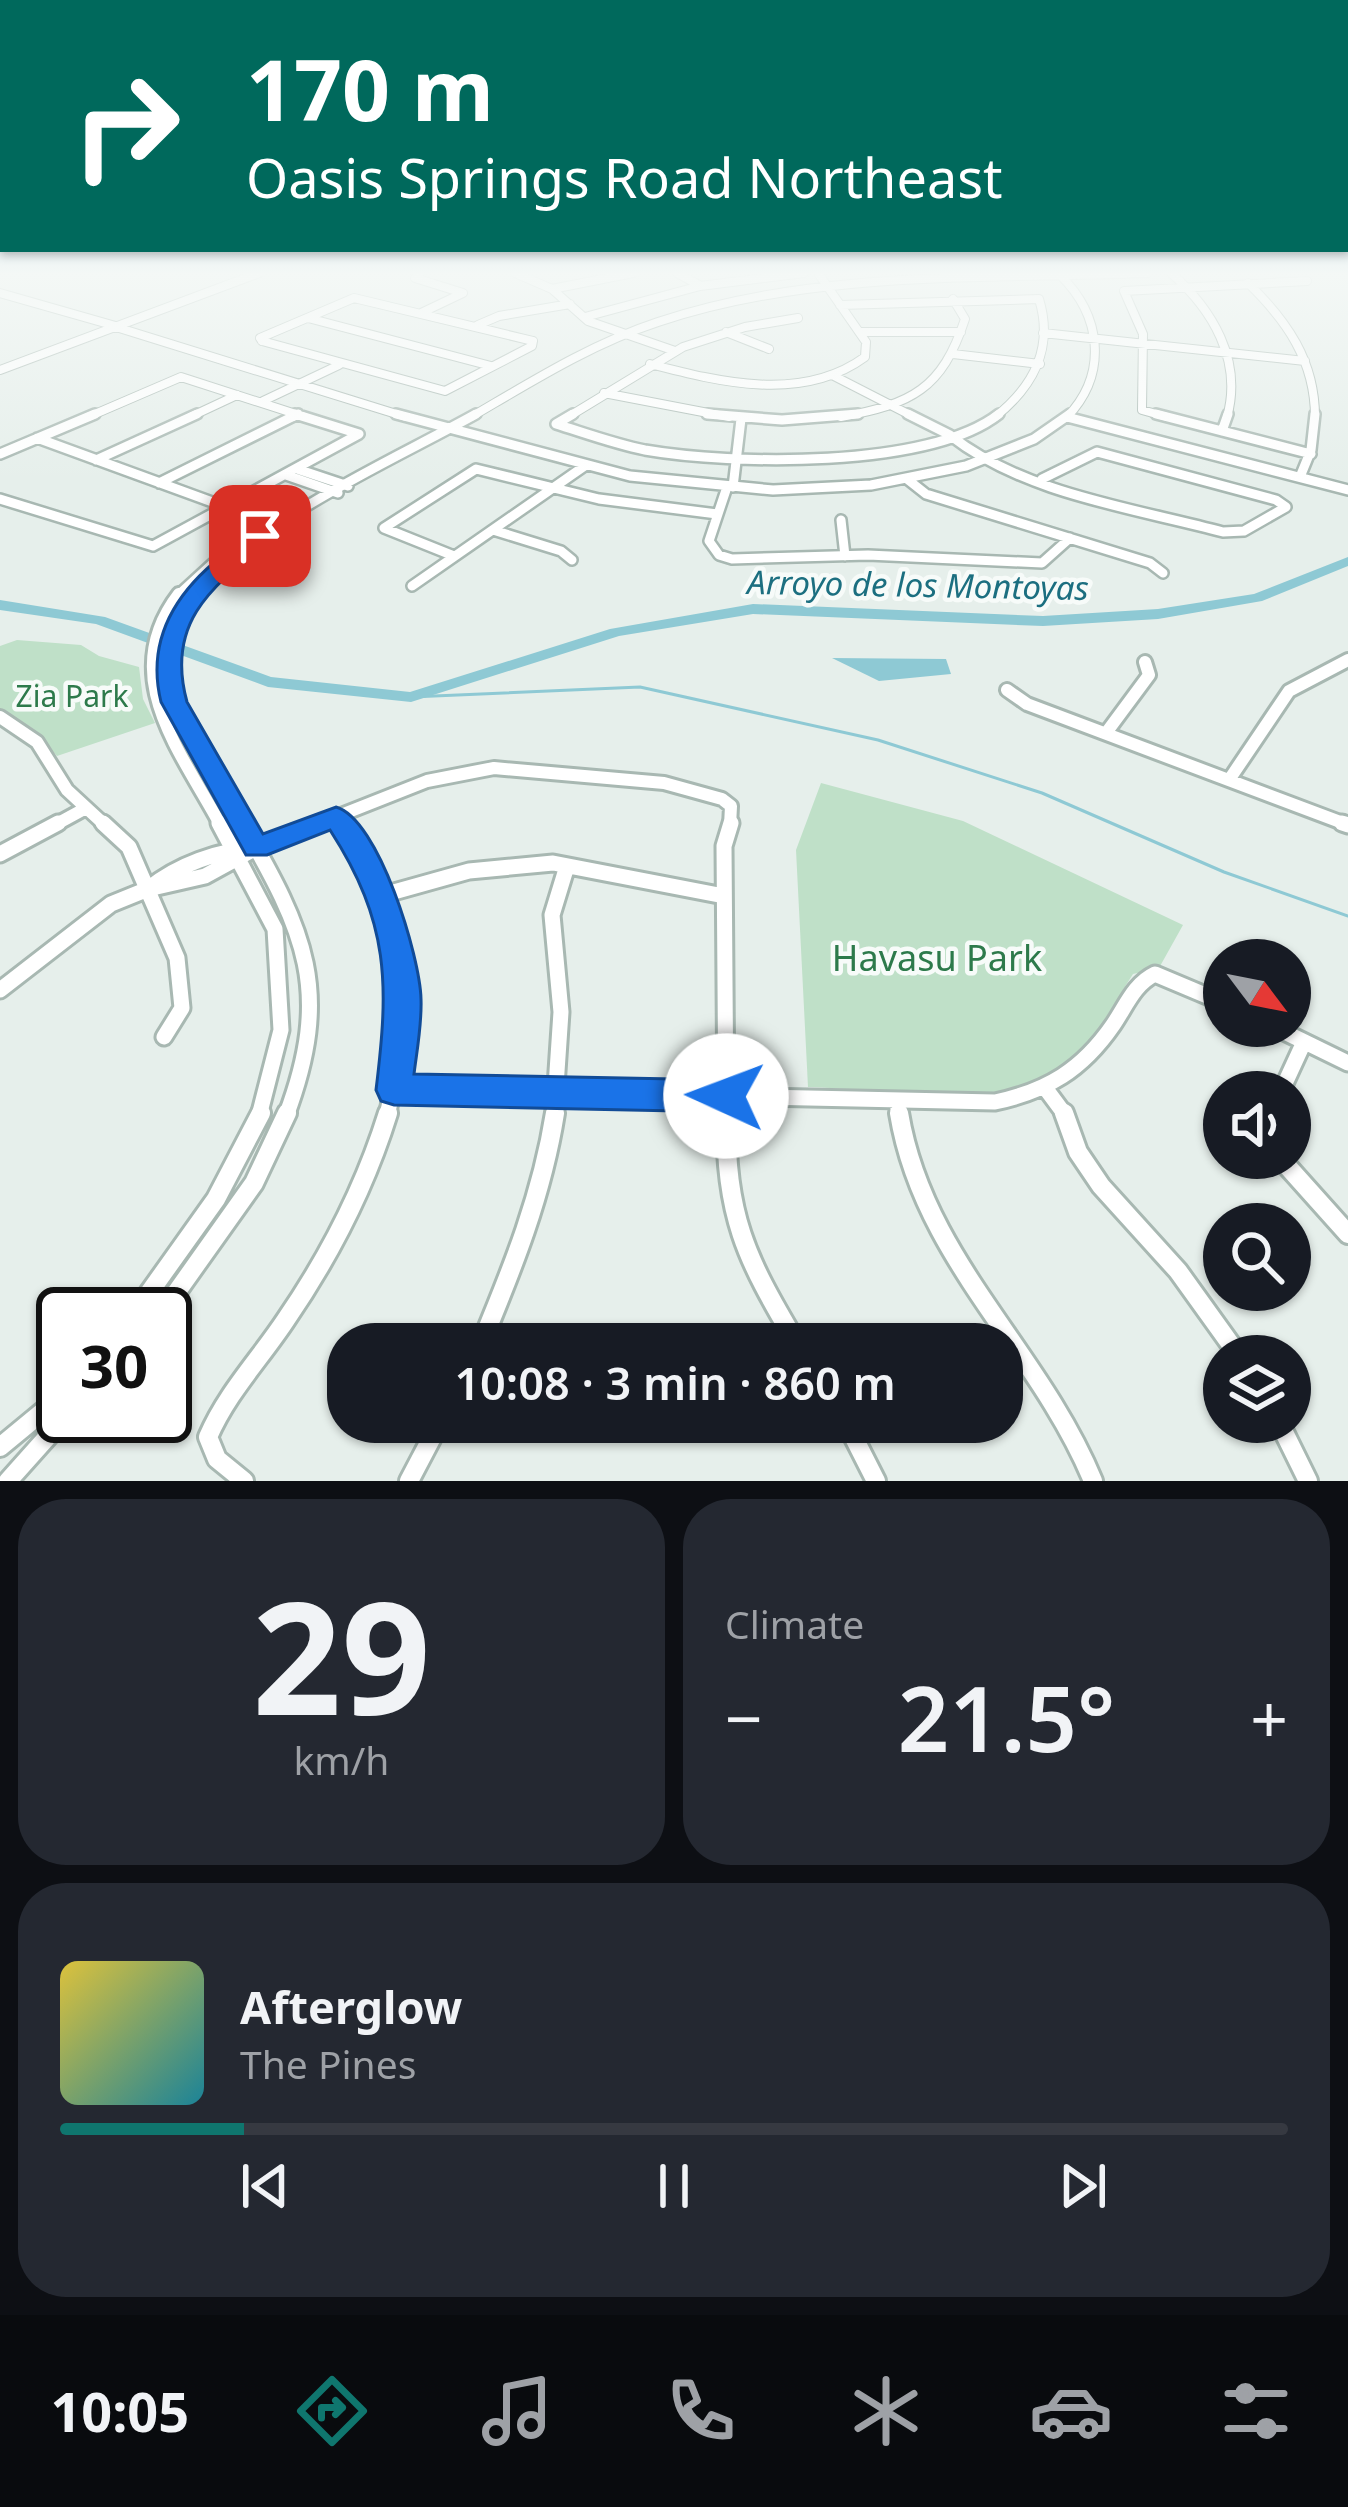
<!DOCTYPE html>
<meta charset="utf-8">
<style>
:root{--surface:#171b24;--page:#242831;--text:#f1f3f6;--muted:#9ea1a6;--line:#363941;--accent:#0f766e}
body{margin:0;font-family:"Noto Sans",sans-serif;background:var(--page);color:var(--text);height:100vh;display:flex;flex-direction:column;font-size:45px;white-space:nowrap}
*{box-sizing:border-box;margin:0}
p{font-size:39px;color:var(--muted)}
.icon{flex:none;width:66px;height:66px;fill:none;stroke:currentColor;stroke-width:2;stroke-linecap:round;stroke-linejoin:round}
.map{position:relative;height:1481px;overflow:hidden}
.panel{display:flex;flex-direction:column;gap:18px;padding:18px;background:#0d0f14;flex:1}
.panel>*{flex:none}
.guide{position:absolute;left:0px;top:0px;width:1350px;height:252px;box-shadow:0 3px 9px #0004;background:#00695c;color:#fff;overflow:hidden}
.needle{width:78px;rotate:122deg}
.tools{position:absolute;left:1203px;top:939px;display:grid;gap:24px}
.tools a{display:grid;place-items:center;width:108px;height:108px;border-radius:50%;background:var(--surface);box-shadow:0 3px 9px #0004;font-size:60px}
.speed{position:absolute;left:36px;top:1287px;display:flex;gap:24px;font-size:60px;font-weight:700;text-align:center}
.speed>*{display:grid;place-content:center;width:156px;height:156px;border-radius:50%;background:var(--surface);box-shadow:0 3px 9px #0004;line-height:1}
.speed .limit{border:6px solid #111;border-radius:18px;background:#fff;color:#111}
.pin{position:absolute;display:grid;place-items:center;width:102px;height:102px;color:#fff;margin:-51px;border-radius:24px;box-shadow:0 6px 18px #0006}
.me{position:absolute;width:132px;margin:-66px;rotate:272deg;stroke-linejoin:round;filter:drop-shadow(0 0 9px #0008)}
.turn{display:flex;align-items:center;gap:42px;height:252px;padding:0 48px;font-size:54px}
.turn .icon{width:156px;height:156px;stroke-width:2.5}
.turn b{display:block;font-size:84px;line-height:102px}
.big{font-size:90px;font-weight:600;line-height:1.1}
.panel .widget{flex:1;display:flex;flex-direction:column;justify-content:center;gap:18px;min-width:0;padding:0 42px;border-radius:48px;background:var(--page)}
.panel .dial{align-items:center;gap:0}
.dial b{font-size:156px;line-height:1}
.song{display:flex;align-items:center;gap:36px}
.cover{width:144px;height:144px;border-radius:18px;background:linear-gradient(135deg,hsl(50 70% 55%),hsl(190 70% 35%))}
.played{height:12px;border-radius:6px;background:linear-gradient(90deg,var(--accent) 15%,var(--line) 15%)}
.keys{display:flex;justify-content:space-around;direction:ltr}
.heat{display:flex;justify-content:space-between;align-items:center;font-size:66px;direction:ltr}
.panel .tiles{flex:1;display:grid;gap:18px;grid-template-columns:1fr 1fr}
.widget:last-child{grid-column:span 2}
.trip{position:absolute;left:327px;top:1323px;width:696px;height:120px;border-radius:48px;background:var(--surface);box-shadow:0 3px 9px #0004;font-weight:600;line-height:120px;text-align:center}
.tabs{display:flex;height:192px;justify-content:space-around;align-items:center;background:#090b0e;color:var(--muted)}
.tabs .icon{width:84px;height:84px}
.tabs .selected{color:var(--accent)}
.tabs b{font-size:54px;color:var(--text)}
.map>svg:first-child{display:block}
.green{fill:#bfe0c8}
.water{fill:#8ec9d4}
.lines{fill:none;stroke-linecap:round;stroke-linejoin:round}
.stream{stroke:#8ec9d4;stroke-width:3}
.river{fill:#8ec9d4;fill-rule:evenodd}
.minor-far4-casing{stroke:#a8b8b2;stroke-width:10}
.minor-far3-casing{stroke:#a8b8b2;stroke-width:14}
.minor-far2-casing{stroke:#a8b8b2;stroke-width:18}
.minor-far1-casing{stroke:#a8b8b2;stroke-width:21}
.minor-casing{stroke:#a8b8b2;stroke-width:24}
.minor-far4{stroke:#fff;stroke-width:8}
.minor-far3{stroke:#fff;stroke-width:9}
.minor-far2{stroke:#fff;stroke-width:12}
.minor-far1{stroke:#fff;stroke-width:15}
.minor{stroke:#fff;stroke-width:18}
.route{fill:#1a73e8;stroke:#114b97;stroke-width:3}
.labels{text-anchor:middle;stroke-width:9;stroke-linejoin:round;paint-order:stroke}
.park-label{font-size:30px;fill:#2d7a4b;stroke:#f7fbf9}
.water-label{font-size:33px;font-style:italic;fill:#1c6f80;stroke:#f7fbf9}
.near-park-label{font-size:36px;fill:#2d7a4b;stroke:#f7fbf9}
</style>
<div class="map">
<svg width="1348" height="1481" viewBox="0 0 1348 1481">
<rect width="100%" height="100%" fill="#e6efeb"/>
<path class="green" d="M17,640l64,5 18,11 40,11 4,32 12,24 -98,33 -26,-28 -31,-18v-64z
M821,783l142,38 220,104 -24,43 -26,6c-20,30 -37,67 -64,90 -54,49 -191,25 -261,23l-12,-237z"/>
<path class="water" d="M832,658l114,1 5,15 -72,7z"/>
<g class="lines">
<path class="stream" d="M411,697l229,-10 238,53 164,53 182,79 124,44"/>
<path class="river" d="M1348,557v9l-86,35 -104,18 -115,7 -290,-12 -134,22 -208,66 -143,-15 -172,-63 -96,-14v-10l105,17 166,60 139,15 200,-63 143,-25 290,12 115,-7 96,-15z"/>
<defs>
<path id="minor-far4" d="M420,273l-5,5 48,15 -42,20
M515,273l37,16 36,32 87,30
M677,273l22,12
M1171,273c41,36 72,87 56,144
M1060,275c41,40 49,98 7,142
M1248,283c39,38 67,78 67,134
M552,289l81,-16
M0,293l119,34
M840,305l199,-6c15,49 -6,88 -44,118
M585,317l115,-31 104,-13
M308,318l183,48
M478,325l21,-9 71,-12
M116,327l290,90
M726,332l43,17
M860,332h101
M1043,333l262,28
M262,341l183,50 87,-45 1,-5
M262,341l-2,-3 94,-40 179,43
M953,354l87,10
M650,364c70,18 152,39 215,-7l1,-15 -48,-69
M0,370l259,-97
M834,376l80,41
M604,393l125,24
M263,401l76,-36
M88,417l93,-40 124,40
M190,417l47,-22
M293,417l5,-3
M471,417c60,-35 120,-73 187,-95 155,-52 327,-43 489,-49
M568,417l115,-70 62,-20 53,-9
M841,417c71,-13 101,-28 124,-98l-12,-20
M1167,417l-25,-7 1,-76 -19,-43 183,-10"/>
<path id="minor-far3" d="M295,414l64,20
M396,414l234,62 143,14 98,-5 95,-19 68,-27 36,-25
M707,414l75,6 76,-6
M908,414l42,21
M1156,414l155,40
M1067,417l281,73
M556,424c29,9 59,20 89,26 86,15 284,19 354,-36
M556,424l17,-10
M1222,431l6,-17
M951,436c74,58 183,72 272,96l21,-1 42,-24 -10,-7 -179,-48 -55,27
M37,438l189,69
M0,454l95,-40
M96,460l101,-46
M297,469l51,17
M286,475l52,18
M1300,477l11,-27 4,-36
M907,479l19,15 224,69 13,10
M159,483l139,-69
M727,487l-18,54 10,14 13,4 136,-4 174,8 28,-25
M733,487l8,-68
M0,499l153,47 206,-112
M841,520l4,36
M493,530l68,21 11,9
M454,556l-70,-28 92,-59 123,30 118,15
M412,586l174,-121
M176,597l47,-43
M195,597c62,-78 193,-134 281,-183"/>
<path id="minor-far2" d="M179,594c-63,82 2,157 42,232
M197,594c-65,82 4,157 47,232
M1007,690l20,14 321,121
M0,717l37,25 30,48 39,36
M1106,733l43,-58 -4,-13
M1229,780l60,-89 59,-31
M336,817l6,9
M53,826l33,-18
M313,826l114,-45 67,-13 170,15 58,16 9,7 -1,20"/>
<path id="minor-far1" d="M103,823l26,24 48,111 5,50 -18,29
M219,823l56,106 6,101 -22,86
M242,823c63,109 91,168 44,293
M340,823c67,96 73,180 47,293
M1342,823l6,2
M256,848l64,-25
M256,848l-51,28 -57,13c29,-24 71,-39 108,-41z
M0,854l58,-31
M383,895l86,-24 84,-8 171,33
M0,990l111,-86 37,-15
M1272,1026l76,37
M395,1089l600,13c52,-11 87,-32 118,-77 13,-19 21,-41 42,-51l69,29
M1046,1089l20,27
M1281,1092l23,-50
M897,1100l2,16
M554,1116l7,-104 -9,-97 15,-49
M726,1116l-2,-270 7,-23"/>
<path id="minor" d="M726,1113c0,104 18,142 71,231
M899,1113c24,146 139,235 194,368
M1064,1113l14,39 23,34 77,85 61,85
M1280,1158l68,76
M134,1314l82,-115 45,-86
M161,1314l93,-131 33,-70
M481,1344c32,-77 61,-149 74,-231
M846,1422l30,59
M1279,1422l29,59
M0,1447l63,-52
M8,1481l58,-65
M244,1481l-27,-22 -9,-22c19,-44 51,-77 77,-116 44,-64 80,-134 103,-208
M409,1481l31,-59"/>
</defs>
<use href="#minor-far4" class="minor-far4-casing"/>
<use href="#minor-far3" class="minor-far3-casing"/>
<use href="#minor-far2" class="minor-far2-casing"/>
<use href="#minor-far1" class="minor-far1-casing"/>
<use href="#minor" class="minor-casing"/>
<use href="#minor-far4" class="minor-far4"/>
<use href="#minor-far3" class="minor-far3"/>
<use href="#minor-far2" class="minor-far2"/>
<use href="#minor-far1" class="minor-far1"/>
<use href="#minor" class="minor"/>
</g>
<linearGradient id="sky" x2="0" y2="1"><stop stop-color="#84bce0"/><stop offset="0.57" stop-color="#f4f8f6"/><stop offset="1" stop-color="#f4f8f6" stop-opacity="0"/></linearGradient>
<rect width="1348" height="480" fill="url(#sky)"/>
<path class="route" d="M260,530l8,1v10c-56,46 -103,81 -81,161l76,132 73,-27c43,12 84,150 85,192 1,25 -4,51 -7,75l312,6 13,5 5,11 -5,11 -13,5 -332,-7 -13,-4 -5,-11c13,-106 14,-167 -46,-260l-63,25h-21l-85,-153c-15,-61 14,-109 61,-146 12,-10 24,-22 38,-26z"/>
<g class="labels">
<g class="park-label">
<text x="72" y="707">Zia Park</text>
</g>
<g class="water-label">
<text transform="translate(918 585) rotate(1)" y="12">Arroyo de los Montoyas</text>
</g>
<g class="near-park-label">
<text x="937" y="971">Havasu Park</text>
</g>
</g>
</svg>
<div class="tools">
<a><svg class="needle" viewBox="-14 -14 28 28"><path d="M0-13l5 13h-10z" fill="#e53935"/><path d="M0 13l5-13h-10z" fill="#9ea1a6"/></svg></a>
<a><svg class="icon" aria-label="sound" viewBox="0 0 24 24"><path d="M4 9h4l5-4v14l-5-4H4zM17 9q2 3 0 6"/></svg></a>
<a><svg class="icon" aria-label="search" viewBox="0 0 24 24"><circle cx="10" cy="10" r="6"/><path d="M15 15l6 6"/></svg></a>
<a><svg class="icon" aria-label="layers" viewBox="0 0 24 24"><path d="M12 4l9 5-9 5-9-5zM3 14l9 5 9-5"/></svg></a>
</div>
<div class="speed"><div class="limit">30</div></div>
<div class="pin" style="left:260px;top:536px;background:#d93025"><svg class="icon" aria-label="arrive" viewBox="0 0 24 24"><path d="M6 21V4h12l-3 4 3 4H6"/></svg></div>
<svg class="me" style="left:726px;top:1096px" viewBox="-20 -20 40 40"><circle r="19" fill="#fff"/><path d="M0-13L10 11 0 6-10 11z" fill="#1a73e8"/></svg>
<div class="trip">10:08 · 3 min · 860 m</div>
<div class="guide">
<div class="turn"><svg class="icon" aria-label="right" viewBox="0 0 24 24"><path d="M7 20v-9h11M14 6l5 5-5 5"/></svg><div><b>170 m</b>Oasis Springs Road Northeast</div></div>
</div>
</div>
<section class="panel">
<div class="tiles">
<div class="widget dial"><b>29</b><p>km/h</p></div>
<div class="widget"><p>Climate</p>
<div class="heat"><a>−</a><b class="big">21.5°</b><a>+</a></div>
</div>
<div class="widget">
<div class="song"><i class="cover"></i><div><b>Afterglow</b><p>The Pines</p></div></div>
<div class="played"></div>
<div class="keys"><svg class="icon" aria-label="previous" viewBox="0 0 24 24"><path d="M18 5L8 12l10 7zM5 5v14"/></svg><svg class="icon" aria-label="pause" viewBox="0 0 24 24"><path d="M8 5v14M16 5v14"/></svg><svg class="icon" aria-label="next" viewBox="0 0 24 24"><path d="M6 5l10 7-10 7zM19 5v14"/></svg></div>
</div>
</div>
</section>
<nav class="tabs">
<b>10:05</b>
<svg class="icon selected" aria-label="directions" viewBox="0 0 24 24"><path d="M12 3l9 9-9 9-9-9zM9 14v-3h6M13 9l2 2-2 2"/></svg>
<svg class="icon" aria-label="music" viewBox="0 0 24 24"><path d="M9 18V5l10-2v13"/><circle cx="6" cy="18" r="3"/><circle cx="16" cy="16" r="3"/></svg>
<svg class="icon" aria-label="phone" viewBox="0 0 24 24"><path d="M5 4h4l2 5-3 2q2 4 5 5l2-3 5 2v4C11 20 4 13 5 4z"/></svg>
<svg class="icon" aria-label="climate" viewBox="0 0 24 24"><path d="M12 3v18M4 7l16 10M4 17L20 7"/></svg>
<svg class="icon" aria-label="car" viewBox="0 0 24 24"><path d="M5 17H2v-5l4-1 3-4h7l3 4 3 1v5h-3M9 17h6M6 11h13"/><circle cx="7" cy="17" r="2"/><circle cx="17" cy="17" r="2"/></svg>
<svg class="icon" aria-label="filters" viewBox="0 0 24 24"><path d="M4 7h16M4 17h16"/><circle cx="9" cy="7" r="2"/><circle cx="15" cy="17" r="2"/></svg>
</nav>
